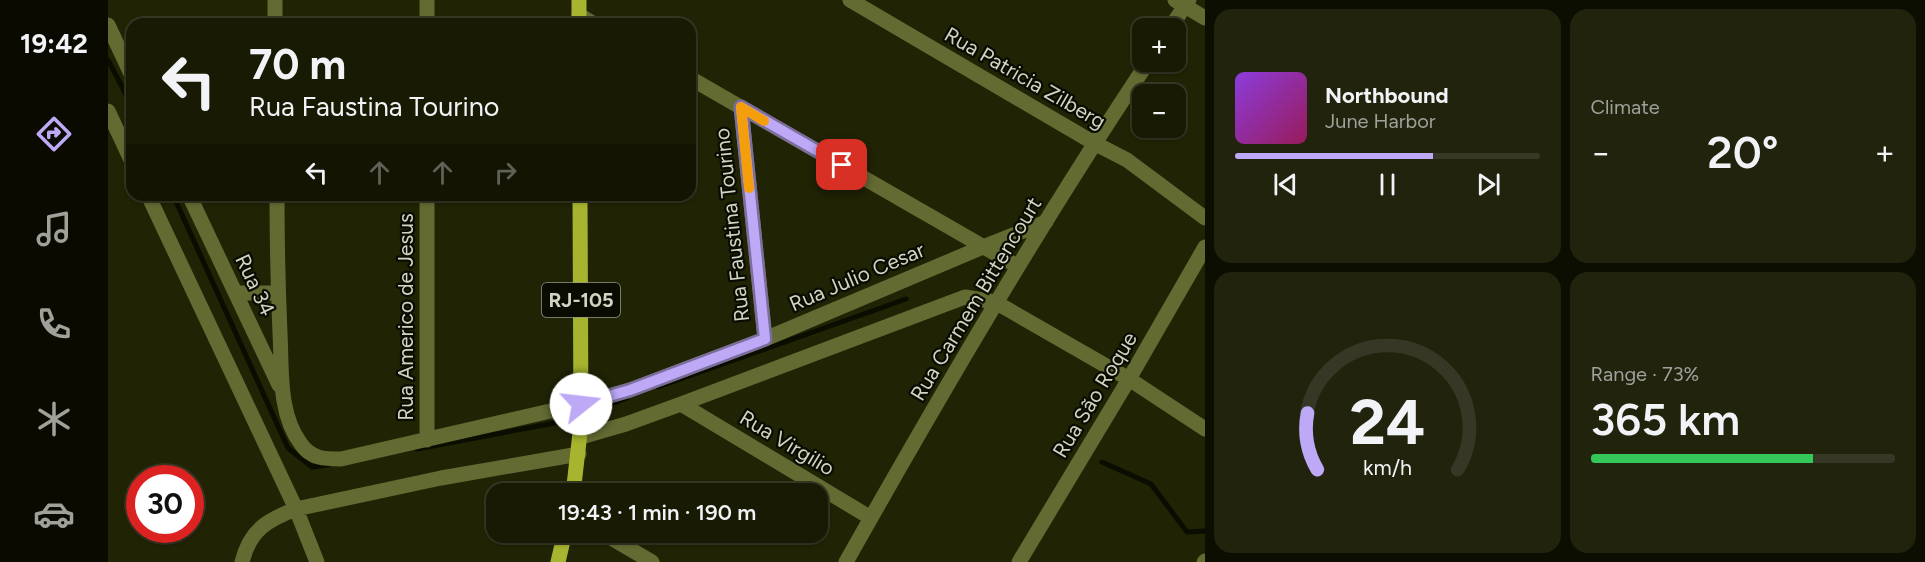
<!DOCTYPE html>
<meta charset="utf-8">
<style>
:root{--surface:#181a03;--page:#21230d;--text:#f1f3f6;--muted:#9fa19a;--line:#363825;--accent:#bda9f5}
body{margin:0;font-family:Figtree,sans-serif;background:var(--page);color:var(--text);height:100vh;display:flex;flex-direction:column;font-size:22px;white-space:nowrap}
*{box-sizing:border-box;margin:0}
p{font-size:20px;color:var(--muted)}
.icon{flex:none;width:33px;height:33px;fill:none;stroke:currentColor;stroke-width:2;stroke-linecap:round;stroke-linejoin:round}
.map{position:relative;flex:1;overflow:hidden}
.sheet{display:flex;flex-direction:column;gap:9px;padding:9px;background:#0d0e02;width:720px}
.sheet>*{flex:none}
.banner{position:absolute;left:18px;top:18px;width:570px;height:183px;border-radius:18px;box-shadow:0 2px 4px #0004,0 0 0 2px var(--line);background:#181a03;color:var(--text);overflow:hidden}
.buttons{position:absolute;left:1024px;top:18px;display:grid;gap:12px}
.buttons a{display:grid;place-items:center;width:54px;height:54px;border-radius:12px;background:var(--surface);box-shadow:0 2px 4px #0004,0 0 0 2px var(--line);font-size:30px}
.speed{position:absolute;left:18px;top:465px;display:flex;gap:12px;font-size:30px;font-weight:700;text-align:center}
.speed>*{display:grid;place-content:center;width:78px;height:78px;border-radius:50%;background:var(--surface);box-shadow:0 2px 4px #0004,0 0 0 2px var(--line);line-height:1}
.speed .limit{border:9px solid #d22;background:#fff;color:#111}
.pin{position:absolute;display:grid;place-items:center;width:51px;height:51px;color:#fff;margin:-26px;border-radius:12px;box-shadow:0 3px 9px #0006}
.me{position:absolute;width:66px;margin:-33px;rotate:74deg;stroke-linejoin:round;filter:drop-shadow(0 0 4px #0008)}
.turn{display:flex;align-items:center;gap:21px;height:126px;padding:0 24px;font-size:27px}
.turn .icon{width:78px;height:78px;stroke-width:2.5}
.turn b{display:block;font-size:42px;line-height:51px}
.lanes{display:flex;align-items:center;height:57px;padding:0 24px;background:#0003;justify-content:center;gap:30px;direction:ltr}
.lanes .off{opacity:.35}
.big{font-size:45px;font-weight:600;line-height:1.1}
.sheet .card{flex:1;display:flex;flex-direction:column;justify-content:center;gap:9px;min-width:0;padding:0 21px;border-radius:18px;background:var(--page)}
.sheet .dial{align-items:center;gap:0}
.dial svg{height:156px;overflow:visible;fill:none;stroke:var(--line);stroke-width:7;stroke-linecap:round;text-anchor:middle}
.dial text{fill:var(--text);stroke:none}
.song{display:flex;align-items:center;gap:18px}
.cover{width:72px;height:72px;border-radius:9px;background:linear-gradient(135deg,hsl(270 70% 55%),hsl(330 70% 35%))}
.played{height:6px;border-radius:3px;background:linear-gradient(90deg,var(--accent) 65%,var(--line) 65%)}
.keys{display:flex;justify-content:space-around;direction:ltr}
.heat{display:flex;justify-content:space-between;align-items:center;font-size:33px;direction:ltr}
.charge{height:9px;border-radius:4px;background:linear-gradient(90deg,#34c759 73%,var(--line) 0)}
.sheet .tiles{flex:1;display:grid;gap:9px;grid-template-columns:repeat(2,1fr)}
.trip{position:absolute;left:378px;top:483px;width:342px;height:60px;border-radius:18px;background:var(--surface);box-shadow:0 2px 4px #0004,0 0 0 2px var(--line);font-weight:600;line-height:60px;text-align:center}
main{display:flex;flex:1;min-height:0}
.tab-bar{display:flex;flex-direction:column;width:108px;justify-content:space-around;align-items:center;background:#0a0a01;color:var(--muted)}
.tab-bar .icon{width:42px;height:42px}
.tab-bar .current{color:var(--accent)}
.tab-bar b{font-size:27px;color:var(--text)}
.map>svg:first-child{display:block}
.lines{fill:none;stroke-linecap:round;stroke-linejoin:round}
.stream{stroke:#0b0d00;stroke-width:5}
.minor{stroke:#636a32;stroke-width:15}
.major{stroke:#a6b42f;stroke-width:15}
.route-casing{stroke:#7b6e9f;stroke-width:15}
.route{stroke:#bda9f5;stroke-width:10}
.slow{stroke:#f59e0b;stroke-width:10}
.labels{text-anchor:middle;stroke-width:4.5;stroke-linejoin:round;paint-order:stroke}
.shield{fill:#0a0c02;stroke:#959888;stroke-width:1.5}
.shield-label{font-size:20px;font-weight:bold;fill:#d0d4c2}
.street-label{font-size:21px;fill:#d0d4c2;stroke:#0a0c02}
</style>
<main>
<nav class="tab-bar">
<b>19:42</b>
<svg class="icon current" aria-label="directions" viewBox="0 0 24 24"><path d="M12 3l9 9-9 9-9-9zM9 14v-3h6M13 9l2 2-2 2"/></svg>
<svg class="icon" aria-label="music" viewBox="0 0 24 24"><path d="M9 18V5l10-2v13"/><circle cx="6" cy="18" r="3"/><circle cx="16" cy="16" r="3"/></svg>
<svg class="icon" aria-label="phone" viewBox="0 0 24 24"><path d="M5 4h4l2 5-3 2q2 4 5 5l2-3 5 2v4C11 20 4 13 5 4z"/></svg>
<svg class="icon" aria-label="climate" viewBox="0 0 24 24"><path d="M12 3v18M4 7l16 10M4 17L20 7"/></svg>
<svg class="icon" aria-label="car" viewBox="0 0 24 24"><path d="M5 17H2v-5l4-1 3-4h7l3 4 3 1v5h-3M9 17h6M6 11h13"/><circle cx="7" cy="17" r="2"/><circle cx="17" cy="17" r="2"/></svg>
</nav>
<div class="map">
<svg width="1097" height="562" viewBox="0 0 1097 562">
<rect width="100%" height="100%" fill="#202304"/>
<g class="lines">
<path class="stream" d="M0,60l24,46
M65,195l115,253 24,19 16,-2
M550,387l248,-88
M504,404l15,-6
M309,449l143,-27
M994,462l49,22 36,48 18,-1"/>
<path class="minor" d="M167,0v24
M742,0l244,143 33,17 78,58
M1067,0l30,18
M471,15l15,9
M319,24v-24
M0,25l24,51
M1062,28l19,-28
M582,78l327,188
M633,107l24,232
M0,111l24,51
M40,195l148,314 21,53
M81,195l90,190
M169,195c0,46 1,92 3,138 2,36 -2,81 21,111 10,15 24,15 40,15l240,-55 49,-14 135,-51 218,-92 63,-25
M128,293h42
M573,404l190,114
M473,437l45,-13 55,-20 284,-107 30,5 134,77 76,50
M319,440v-245
M493,532l51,30
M134,562c8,-32 25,-42 54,-53l145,-31 138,-24
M738,562c96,-170 194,-338 302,-500
M911,562l110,-183 76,-132
M1096,562l1,-1"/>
<path class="major" d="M471,24v-24
M465,494l8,-70 -1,-229
M450,562l7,-30"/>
</g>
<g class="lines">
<defs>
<path id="route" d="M473,404l49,-14 135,-51 -24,-232 101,58"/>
</defs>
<use href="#route" class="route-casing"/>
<use href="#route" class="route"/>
<path class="slow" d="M641,188l-8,-81 23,14"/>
</g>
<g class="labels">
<rect class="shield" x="434" y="283" width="78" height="34" rx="4.5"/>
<g class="shield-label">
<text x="473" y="307">RJ-105</text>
</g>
<g class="street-label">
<text transform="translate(917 78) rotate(30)" y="7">Rua Patricia Zilberg</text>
<text transform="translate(624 225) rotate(-96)" y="7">Rua Faustina Tourino</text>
<text transform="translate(749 277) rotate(-23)" y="7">Rua Julio Cesar</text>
<text transform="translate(147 285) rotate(65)" y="7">Rua 34</text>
<text transform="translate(868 299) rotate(-59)" y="7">Rua Carmem Bittencourt</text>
<text transform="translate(298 317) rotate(-90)" y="7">Rua Americo de Jesus</text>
<text transform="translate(987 395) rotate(-59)" y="7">Rua São Roque</text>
<text transform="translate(679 443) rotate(31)" y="7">Rua Virgilio</text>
</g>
</g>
</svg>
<div class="buttons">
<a>+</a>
<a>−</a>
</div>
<div class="speed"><div class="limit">30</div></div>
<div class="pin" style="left:734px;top:165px;background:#d93025"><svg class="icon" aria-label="arrive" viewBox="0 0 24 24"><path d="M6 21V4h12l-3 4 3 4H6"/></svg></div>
<svg class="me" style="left:473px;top:404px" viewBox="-20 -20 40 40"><circle r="19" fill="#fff"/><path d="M0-13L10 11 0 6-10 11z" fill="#bda9f5"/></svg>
<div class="trip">19:43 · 1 min · 190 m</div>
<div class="banner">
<div class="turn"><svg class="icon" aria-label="left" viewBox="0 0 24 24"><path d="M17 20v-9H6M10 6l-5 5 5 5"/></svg><div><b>70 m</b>Rua Faustina Tourino</div></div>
<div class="lanes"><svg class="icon" aria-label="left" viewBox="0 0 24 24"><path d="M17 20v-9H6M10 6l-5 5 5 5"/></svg><svg class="icon off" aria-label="ahead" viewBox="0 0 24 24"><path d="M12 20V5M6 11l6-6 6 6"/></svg><svg class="icon off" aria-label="ahead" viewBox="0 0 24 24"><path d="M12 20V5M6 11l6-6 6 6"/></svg><svg class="icon off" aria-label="right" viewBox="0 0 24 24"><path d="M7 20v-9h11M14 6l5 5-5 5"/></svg></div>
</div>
</div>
<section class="sheet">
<div class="tiles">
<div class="card">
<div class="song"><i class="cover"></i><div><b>Northbound</b><p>June Harbor</p></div></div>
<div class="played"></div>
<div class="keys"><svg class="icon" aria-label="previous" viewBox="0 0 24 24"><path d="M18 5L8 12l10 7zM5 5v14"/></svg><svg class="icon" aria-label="pause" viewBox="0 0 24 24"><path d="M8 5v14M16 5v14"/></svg><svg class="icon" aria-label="next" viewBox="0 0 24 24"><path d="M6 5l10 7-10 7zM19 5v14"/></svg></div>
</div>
<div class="card"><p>Climate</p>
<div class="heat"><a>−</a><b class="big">20°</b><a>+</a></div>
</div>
<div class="card dial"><svg viewBox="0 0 100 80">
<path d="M14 69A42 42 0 1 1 86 69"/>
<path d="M14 69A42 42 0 0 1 9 40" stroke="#bda9f5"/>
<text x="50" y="56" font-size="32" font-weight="700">24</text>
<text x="50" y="72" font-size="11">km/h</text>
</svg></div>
<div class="card"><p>Range · 73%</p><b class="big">365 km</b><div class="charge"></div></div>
</div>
</section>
</main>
